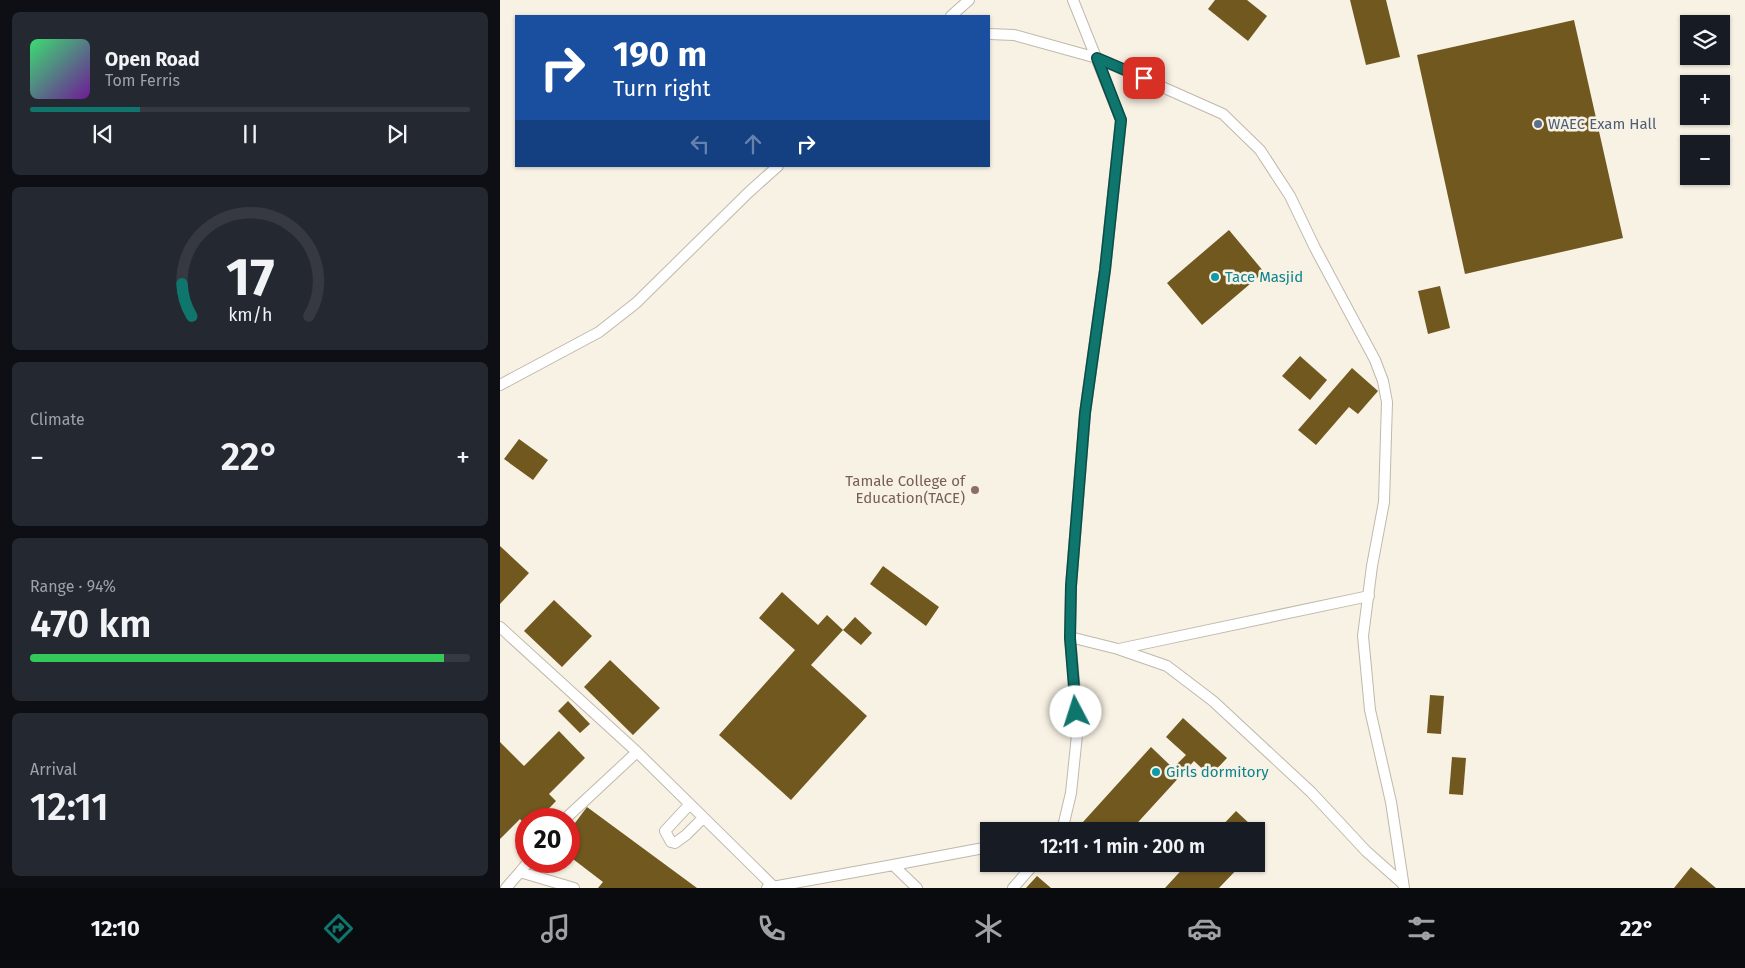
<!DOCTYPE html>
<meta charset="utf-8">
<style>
:root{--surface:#171b24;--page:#242831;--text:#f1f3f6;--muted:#9ea1a6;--line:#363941;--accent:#0f766e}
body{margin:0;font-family:"Fira Sans",sans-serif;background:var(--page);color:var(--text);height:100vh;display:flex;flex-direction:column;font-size:19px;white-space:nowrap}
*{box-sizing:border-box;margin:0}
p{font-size:16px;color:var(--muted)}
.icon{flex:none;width:28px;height:28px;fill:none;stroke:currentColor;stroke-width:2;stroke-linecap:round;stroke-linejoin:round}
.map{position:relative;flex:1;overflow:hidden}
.drawer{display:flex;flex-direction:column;gap:12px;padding:12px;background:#0d0f14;width:500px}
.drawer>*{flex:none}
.banner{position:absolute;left:15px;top:15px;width:475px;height:152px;border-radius:0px;box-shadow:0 1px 4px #0004;background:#1a4fa0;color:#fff;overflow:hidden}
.controls{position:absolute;left:1180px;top:15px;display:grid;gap:10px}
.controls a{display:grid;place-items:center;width:50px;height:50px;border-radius:0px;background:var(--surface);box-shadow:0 1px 4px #0004;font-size:25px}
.speed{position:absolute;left:15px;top:808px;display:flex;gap:10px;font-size:25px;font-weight:700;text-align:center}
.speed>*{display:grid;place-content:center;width:65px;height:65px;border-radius:50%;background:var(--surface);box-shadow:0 1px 4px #0004;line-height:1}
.speed .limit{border:8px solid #d22;background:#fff;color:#111}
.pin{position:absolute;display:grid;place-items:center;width:42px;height:42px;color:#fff;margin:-21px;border-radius:10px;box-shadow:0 2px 8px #0006}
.me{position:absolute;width:55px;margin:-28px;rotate:355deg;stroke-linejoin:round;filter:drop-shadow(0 0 4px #0008)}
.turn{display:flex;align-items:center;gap:18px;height:105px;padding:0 15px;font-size:22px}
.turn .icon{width:65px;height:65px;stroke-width:2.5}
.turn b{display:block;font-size:35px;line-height:42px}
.lanes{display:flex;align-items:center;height:48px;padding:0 15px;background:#0003;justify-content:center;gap:25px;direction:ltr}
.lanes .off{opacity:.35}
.big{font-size:38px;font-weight:600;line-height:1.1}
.drawer .tile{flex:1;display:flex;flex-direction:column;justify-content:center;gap:8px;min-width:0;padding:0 18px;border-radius:8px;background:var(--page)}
.drawer .dial{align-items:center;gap:0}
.dial svg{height:130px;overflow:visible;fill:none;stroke:var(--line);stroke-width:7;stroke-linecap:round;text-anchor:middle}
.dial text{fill:var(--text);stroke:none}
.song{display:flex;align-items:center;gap:15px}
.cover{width:60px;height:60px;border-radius:8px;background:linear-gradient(135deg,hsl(140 70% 55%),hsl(280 70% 35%))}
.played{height:5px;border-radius:2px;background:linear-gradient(90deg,var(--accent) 25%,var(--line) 25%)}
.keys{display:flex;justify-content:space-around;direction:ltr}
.heat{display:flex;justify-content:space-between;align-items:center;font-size:28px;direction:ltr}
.charge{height:8px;border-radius:4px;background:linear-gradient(90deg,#34c759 94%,var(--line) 0)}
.trip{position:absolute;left:480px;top:822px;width:285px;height:50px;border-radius:0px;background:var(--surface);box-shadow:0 1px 4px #0004;font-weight:600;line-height:50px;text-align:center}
.dock{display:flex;height:80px;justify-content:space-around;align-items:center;background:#090b0e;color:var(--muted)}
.dock .icon{width:35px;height:35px}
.dock .selected{color:var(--accent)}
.dock b{font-size:22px;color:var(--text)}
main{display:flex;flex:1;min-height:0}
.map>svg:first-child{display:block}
.building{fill:#70581f}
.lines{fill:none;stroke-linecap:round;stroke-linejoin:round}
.lane-casing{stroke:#bfb8ac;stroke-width:12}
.lane{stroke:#fff;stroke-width:10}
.route-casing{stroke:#0a4d48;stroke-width:12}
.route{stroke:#0f766e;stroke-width:9}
.service-dot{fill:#5c6f8a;stroke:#f8f2e4;stroke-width:2}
.culture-dot{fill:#0f9aa8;stroke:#f8f2e4;stroke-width:2}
.education-dot{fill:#8d6e63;stroke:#f8f2e4;stroke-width:2}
.labels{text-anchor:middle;stroke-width:5;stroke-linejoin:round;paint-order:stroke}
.service-label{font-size:15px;fill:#4e5e75;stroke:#f8f2e4;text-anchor:start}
.culture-label{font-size:15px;fill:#0d838f;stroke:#f8f2e4;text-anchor:start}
.education-label{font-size:15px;fill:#785e54;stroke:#f8f2e4;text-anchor:end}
</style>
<main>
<section class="drawer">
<div class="tile">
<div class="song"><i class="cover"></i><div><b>Open Road</b><p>Tom Ferris</p></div></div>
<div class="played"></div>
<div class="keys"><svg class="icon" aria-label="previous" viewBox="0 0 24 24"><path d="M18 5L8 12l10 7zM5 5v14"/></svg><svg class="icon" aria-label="pause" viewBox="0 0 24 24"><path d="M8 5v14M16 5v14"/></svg><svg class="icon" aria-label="next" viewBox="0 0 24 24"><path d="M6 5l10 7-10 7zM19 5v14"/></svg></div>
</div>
<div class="tile dial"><svg viewBox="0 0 100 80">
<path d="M14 69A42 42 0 1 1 86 69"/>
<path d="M14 69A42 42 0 0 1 8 49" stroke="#0f766e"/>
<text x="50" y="56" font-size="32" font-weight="700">17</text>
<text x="50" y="72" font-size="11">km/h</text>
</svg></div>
<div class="tile"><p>Climate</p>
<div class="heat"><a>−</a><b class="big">22°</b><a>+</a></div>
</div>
<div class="tile"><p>Range · 94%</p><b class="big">470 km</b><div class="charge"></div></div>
<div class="tile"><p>Arrival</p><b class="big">12:11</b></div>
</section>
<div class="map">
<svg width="1245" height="888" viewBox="0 0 1245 888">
<rect width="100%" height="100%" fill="#f8f2e4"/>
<path class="building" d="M715,0h32l20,16 -19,25 -40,-32z
M850,0h36l14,57 -34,8z
M1074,20l49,218 -158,36 -48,-219z
M729,230l35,42 -62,53 -35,-42z
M940,286l10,42 -22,6 -10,-43z
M800,356l27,24 -17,20 -28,-24z
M852,368l26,23 -20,23 -9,-7 -33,38 -18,-15z
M19,439l29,21 -15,20 -29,-21z
M0,546l29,27 -29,31z
M383,566l56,41 -13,19 -56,-42z
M282,592l36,33 9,-10 16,15 -32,35 56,51 -76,84 -72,-65 76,-85 -36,-32z
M54,600l38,36 -30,31 -38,-36z
M355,617l17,16 -11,12 -18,-15z
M110,660l50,48 -27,27 -49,-48z
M930,695l14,1 -3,38 -14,-1z
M68,701l22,23 -10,9 -22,-22z
M683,718l44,40 -17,18 -16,-15 -64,70h-37l-10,-9 68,-75 22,21 13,-13 -20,-18z
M59,731l26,27 -36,36 7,7 -17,18h-13v7l-6,-7 -20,20v-97l24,24z
M952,757l14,1 -3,37 -14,-1z
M87,807l110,81h-99l5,-6 -34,-26v-25z
M736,811l29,27 -9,10v-17h-39z
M687,864h55l-23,24h-54z
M1191,867l25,21h-42z
M537,876l14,12h-25z"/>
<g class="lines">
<defs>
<path id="lane" d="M451,16l18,-16
M489,34l25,1 83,23 126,56 37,36 30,46 25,52 60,112 8,21 4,21 -3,100 -12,64 -9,70 7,74 21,92 13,86
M0,385l99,-53 37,-29 113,-111 29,-26
M0,627l137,125 -72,67
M570,637l48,12 49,17 46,35 98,91 55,59 36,32
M619,649l250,-53
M137,752l136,134
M189,805l-24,26 6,11 4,1 11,-8 17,-17
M562,831l9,-38 7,-68 -8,-88 1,-51 14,-173 20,-143 16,-150 -48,-120
M393,865l96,-18
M20,872l9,-11
M6,888l14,-16 54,16
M267,888l126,-23 24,23
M513,888l21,-24"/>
</defs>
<use href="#lane" class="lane-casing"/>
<use href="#lane" class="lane"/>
</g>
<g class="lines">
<defs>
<path id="route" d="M576,712l-6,-74 1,-52 14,-173 20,-143 16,-150 -24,-62 47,20"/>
</defs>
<use href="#route" class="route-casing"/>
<use href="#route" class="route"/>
</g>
<circle class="service-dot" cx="1038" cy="124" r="5"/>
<g class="culture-dot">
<circle cx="715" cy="277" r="5"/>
<circle cx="656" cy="772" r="5"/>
</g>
<circle class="education-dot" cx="475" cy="490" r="5"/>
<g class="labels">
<g class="service-label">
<text x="1048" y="129">WAEC Exam Hall</text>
</g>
<g class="culture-label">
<text x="725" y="282">Tace Masjid</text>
<text x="666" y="777">Girls dormitory</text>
</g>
<g class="education-label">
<text x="465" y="486">Tamale College of<tspan x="465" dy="17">Education(TACE)</tspan></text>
</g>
</g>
</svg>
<div class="controls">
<a><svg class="icon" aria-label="layers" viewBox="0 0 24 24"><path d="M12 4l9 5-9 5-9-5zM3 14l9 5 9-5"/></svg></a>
<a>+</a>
<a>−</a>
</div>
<div class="speed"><div class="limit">20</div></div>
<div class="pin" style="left:644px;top:78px;background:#d93025"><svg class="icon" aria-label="arrive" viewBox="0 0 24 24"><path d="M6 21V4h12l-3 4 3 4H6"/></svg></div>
<svg class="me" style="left:576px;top:712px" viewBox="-20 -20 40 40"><circle r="19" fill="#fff"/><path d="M0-13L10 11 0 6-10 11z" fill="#0f766e"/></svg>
<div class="trip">12:11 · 1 min · 200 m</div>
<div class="banner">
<div class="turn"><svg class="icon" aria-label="right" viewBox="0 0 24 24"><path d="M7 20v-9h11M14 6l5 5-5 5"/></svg><div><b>190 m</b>Turn right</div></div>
<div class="lanes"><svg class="icon off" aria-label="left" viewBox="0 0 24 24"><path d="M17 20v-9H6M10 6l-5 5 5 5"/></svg><svg class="icon off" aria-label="ahead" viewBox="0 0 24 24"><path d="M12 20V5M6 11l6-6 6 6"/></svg><svg class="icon" aria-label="right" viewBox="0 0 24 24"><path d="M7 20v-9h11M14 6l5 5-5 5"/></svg></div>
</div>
</div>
</main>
<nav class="dock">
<b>12:10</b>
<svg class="icon selected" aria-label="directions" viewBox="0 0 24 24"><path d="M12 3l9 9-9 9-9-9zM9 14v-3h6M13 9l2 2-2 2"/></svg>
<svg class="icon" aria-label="music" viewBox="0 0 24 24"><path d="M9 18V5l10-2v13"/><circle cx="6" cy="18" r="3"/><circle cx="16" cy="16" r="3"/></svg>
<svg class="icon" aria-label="phone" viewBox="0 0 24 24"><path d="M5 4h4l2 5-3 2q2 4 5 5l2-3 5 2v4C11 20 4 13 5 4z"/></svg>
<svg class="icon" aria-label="climate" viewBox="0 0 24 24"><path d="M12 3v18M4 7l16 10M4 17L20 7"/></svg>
<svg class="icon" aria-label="car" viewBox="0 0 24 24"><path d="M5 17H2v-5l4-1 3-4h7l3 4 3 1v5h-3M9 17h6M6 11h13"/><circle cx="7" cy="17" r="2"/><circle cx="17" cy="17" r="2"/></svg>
<svg class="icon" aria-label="filters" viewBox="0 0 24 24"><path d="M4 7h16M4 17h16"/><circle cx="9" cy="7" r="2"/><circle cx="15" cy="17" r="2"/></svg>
<b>22°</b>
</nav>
